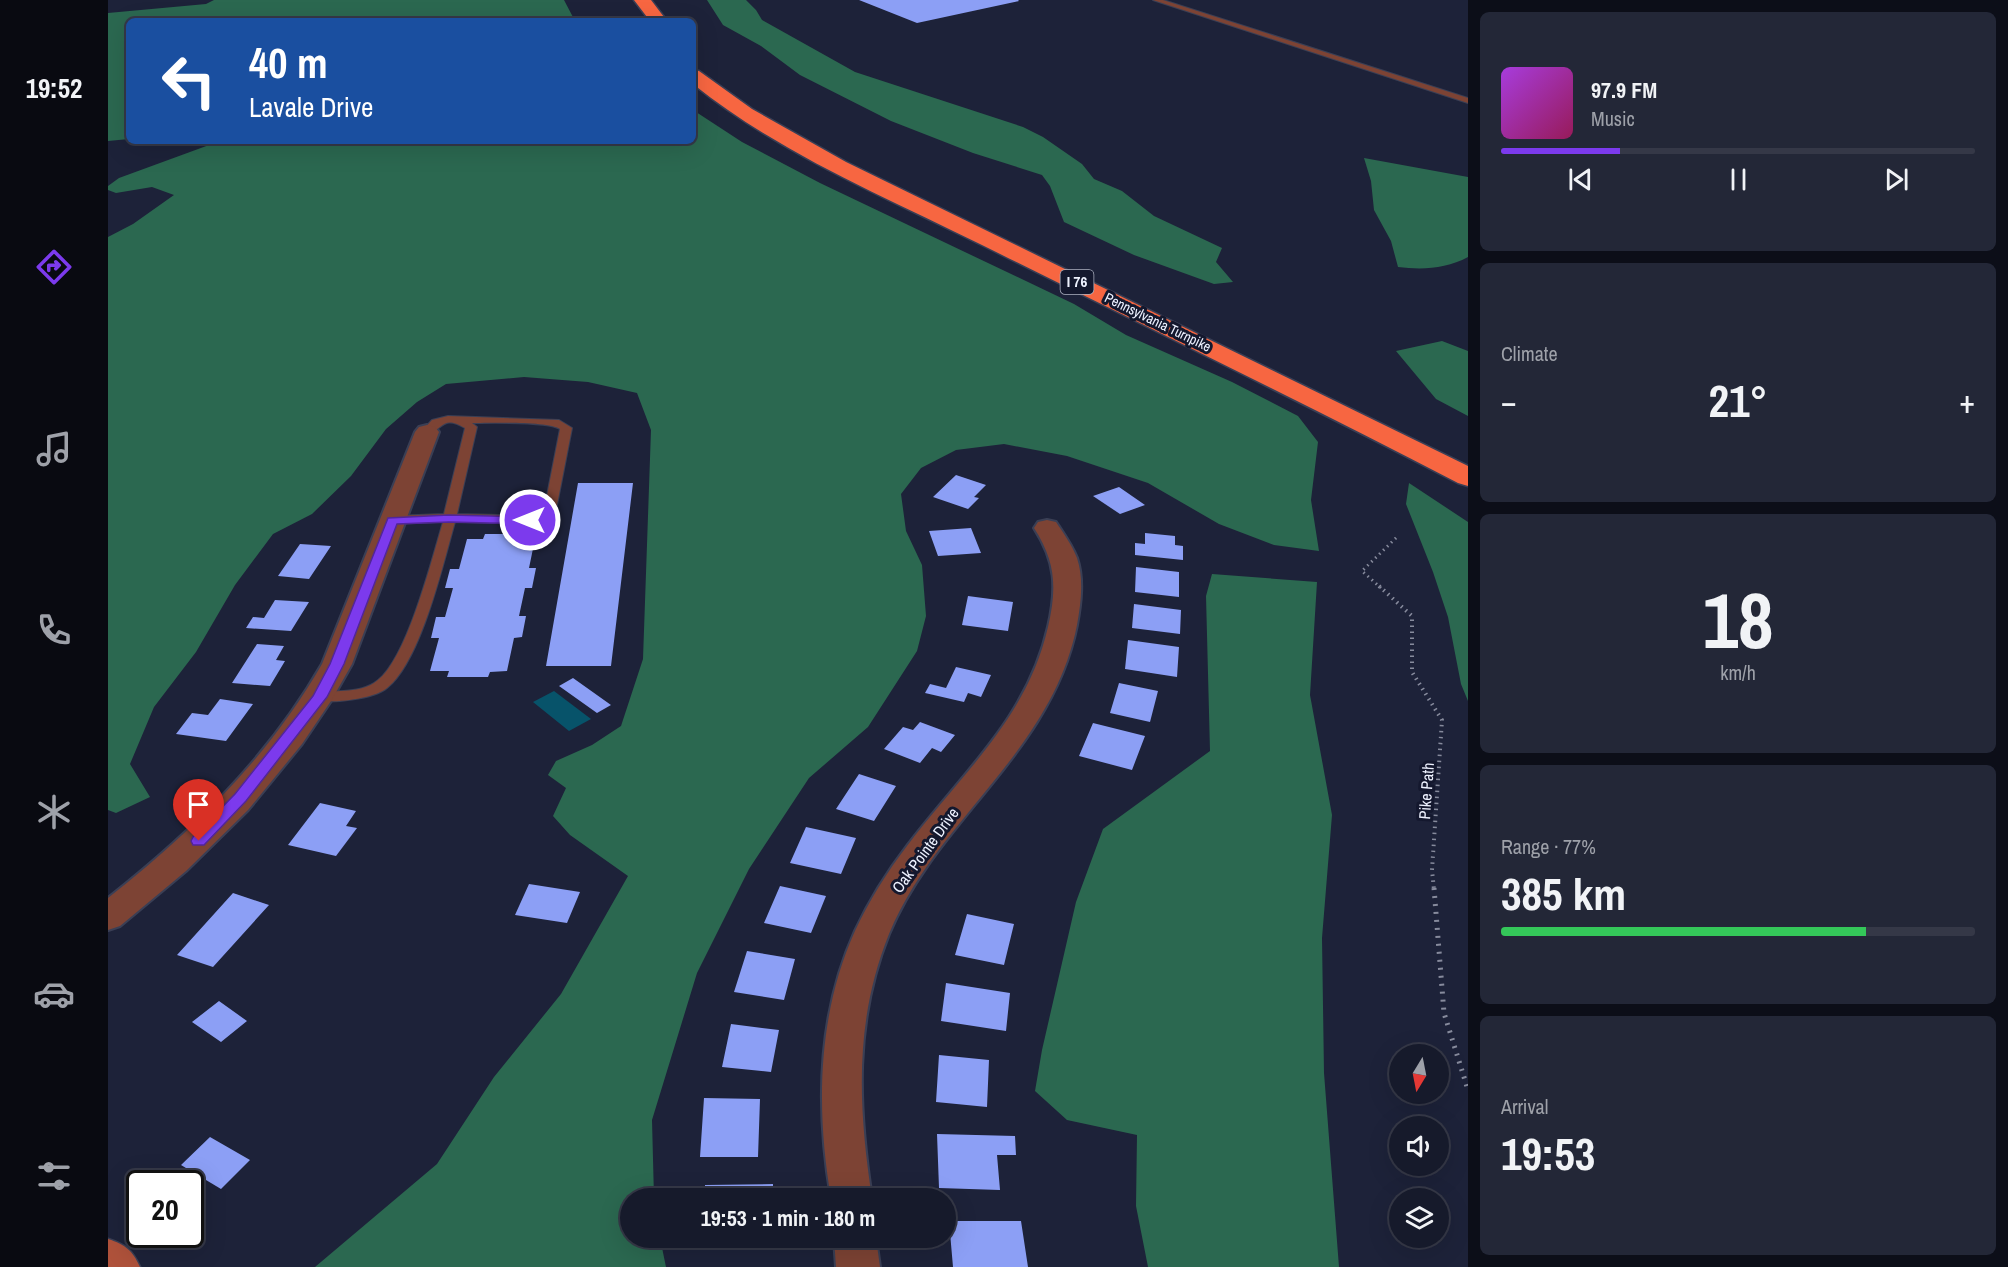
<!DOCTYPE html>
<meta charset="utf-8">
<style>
:root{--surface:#161a2b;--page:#232737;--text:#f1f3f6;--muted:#9ea1a9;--line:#353847;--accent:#7c3aed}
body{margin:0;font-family:"Archivo Narrow",sans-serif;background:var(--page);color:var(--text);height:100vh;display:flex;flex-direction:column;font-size:22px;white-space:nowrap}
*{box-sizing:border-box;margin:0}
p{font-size:20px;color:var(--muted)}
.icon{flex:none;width:33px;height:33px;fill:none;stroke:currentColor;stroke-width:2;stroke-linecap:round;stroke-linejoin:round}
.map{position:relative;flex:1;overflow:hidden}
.side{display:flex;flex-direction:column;gap:12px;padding:12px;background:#0c0e18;width:540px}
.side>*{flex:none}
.banner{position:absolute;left:18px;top:18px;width:570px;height:126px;border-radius:9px;box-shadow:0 6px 24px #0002,0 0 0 2px var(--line);background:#1a4fa0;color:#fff;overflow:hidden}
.needle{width:39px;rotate:190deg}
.controls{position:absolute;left:1281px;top:1044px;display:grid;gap:12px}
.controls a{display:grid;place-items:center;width:60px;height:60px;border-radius:50%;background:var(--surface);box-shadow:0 6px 24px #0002,0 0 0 2px var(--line);font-size:30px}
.speed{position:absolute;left:18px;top:1170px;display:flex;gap:12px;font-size:30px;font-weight:700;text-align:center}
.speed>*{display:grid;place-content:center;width:78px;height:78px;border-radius:50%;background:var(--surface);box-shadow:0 6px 24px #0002,0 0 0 2px var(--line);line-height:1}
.speed .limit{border:3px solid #111;border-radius:9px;background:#fff;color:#111}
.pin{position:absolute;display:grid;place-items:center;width:51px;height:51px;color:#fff;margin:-62px -26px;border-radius:50% 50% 50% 0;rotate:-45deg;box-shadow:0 0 6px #0007}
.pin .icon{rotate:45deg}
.me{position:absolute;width:66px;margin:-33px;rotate:270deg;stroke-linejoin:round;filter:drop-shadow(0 0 4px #0008)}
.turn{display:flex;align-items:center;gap:21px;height:126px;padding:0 24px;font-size:27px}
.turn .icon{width:78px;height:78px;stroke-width:2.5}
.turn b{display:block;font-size:42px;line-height:51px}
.big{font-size:45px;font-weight:800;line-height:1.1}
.side .tile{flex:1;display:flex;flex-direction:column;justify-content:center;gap:9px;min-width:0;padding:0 21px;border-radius:9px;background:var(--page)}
.side .dial{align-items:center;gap:0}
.dial b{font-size:78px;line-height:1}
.song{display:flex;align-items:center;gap:18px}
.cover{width:72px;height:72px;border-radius:9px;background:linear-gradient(135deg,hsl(280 70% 55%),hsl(330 70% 35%))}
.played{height:6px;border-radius:3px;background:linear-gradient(90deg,var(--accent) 25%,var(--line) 25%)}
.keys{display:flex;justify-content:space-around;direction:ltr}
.heat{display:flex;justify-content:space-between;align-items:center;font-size:33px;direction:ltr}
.charge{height:9px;border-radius:4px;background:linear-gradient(90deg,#34c759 77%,var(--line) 0)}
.trip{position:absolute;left:512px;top:1188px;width:336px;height:60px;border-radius:30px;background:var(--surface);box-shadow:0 6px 24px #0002,0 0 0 2px var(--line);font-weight:800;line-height:60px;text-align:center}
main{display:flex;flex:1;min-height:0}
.tab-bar{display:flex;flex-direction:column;width:108px;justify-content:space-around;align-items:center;background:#090a11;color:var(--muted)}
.tab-bar .icon{width:42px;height:42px}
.tab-bar .on{color:var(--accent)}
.tab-bar b{font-size:27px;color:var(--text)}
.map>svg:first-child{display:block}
.forest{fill:#2b6850}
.water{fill:#07536a}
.building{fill:#8c9ff5}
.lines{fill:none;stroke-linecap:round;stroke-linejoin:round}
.service-casing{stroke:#3a3f55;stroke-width:2}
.minor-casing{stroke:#3a3f55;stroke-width:4}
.secondary-casing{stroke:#3a3f55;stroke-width:3}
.motorway-casing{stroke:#3a3f55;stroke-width:3}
.path-far2{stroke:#878b9d;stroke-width:3;stroke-dasharray:1.5 4;stroke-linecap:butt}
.path-far1{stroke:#878b9d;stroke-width:4;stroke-dasharray:1.5 4.5;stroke-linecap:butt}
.path{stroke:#878b9d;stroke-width:5;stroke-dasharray:2 6;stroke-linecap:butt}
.service{fill:#7d4334;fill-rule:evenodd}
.minor{fill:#7d4334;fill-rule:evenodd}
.secondary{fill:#af523b;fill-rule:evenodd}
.motorway{fill:#f76641;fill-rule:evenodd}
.route{fill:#7c3aed;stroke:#51269a;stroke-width:1.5}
.labels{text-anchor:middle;stroke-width:6;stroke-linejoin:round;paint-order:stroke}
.far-street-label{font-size:14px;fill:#eef2ff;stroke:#14182e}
.shield{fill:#14182e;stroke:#adb1c0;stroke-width:1.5}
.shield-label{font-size:15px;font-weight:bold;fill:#eef2ff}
.street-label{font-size:16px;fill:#eef2ff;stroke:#14182e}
</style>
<main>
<nav class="tab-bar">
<b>19:52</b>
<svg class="icon on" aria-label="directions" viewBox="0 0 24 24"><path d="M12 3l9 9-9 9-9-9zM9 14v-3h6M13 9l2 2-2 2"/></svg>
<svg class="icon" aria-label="music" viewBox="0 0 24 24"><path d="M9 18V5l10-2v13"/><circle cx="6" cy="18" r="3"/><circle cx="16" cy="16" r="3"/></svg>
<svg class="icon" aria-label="phone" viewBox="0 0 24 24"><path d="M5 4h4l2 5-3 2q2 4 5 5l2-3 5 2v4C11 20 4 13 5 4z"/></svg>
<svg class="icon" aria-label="climate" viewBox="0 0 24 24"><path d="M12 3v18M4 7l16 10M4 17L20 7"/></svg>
<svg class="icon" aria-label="car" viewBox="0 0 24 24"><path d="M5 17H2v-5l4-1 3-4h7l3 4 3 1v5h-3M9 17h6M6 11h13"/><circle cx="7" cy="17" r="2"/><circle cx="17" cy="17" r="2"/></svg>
<svg class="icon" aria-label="filters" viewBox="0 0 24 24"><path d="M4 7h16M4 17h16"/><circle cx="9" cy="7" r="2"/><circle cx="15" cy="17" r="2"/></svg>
</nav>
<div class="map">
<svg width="1360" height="1267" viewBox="0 0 1360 1267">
<rect width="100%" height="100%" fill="#1d2239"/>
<path class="forest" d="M106,0h350l11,21h-446v118l-21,2v-128l98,-9z
M599,0h39l10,10 6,10 93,52 168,55 20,10 39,27 12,15 28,12 32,25 68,32 -6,14 17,20 -19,2 -80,-29 -70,-33 -14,-36 -8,-11 -69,-22 -82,-32 -91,-46 -39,-29 -38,-21z
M585,110l49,32 78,41 254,121 52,31 106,47 66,34 20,26 -7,58 8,51 -45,-6 -55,-21 -71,-41 -81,-27 -63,-12 -48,6 -35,18 -20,26 5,37 16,34 4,51 -9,35 -49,76 -59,51 -60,91 -52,104 -45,147 2,78h-24v40h30l6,29h-351l122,-103 57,-87 67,-83 67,-118 -58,-41 -17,-19 13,-28 -18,-13 8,-14 36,-16 29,-19 22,-67 8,-229 -14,-37 -49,-11 -64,-5 -78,7 -29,18 -31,27 -35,47 -39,38 -39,20 -38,51 -39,67 -42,55 -24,57 20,33 -34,16 -8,-3v-573l25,-13 41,-29 -22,-8 -36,6 -8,-3v-4l11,-8 101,-37h473z
M1256,158l104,19v80c-22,12 -46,13 -70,10l-7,-26 -17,-31 -3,-29z
M1334,341l26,10v65l-32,-17 -40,-48z
M1301,483l59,39v179l-7,-17 -13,-67 -15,-45 -27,-68z
M1104,574l105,8 -7,113 22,120 -10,123 2,135 15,194h-191l-12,-61 1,-71 -70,-15 -32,-29 7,-41 34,-148 27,-73 107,-78 -4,-155z"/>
<path class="water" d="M446,691l37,28 -22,12 -36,-29z"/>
<path class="building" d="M751,0h159l1,1 -102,22z
M848,475l30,10 -12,12 5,1 -11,11 -35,-12z
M470,483h55l-22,183h-65z
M1011,487l26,18 -25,9 -27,-18z
M863,528l10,25 -43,3 -9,-25z
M1037,533l30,3v9l8,1v14l-48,-5v-12l10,1z
M377,534h36l-1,5h15l-6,29h7l-4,20h-7l-6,28h7l-4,21 -8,1 -7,33 -17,1 -2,5h-41l2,-6h-19l9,-33h-8l5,-21h9l8,-29h-8l5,-19h9l8,-30h16z
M192,544l31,2 -22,33 -31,-3z
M1028,567l43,5v25l-44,-5z
M860,596l45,6 -5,29 -46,-6z
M167,600l34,2 -18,29 -45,-3 7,-11 11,1z
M1026,604l47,6 -1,24 -48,-6z
M1020,640l51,7 -2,30 -52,-8z
M149,644l27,2 -8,14 9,1 -15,25 -38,-3z
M848,667l35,8 -10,22 -13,-4 -4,9 -39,-9 5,-9 16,4z
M465,678l38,27 -14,8 -38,-27z
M1011,683l39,8 -8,31 -40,-9z
M112,699l33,5 -27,37 -50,-7 16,-21 16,2z
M812,722l35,13 -14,17 -9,-4 -12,15 -36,-14 19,-22 10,3z
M985,723l52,13 -13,34 -53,-14z
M751,774l37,12 -22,35 -38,-12z
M212,803l36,8 -10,15 11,2 -21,28 -48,-11z
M698,827l50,11 -15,36 -51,-11z
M421,884l51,8 -13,31 -52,-8z
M672,886l46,10 -15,37 -47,-10z
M125,893l36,12 -56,62 -36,-12z
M859,914l47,10 -10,41 -49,-10z
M639,951l48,8 -11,41 -50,-8z
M838,983l64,10 -4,38 -65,-10z
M111,1001l28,20 -26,21 -29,-20z
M623,1024l48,6 -8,42 -49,-5z
M831,1055l50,5 -2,47 -51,-5z
M596,1098l56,1 -2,58h-58z
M829,1134l78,2 1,19h-19l3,35 -61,-2z
M102,1137l40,23 -29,29 -40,-24z
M665,1184v14h-68v-13z
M841,1221h72l7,46h-75z
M596,1238h70v10l-70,1z"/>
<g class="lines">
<defs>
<path id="service" d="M1045,0h10l305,98v5z
M340,416l111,4 13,8 -18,92 -6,4 -93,-2c-12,42 -34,139 -68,166 -13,11 -56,16 -72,12l-2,-3 2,-3c19,-5 41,0 59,-11 32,-18 58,-125 69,-161l-51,2 -6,-4 6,-4 52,-2 21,-86c-22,-13 -21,0 -38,7l-6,-3 11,-12zM364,423c17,0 76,-2 88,6l-17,87 -86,-2 20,-87z"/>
<path id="minor" d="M319,425l8,2 4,5 -87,232 -21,37 -29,43 -54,66 -62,61 -66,55 -12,4v-32c85,-67 160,-140 214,-234l93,-232 4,-5z
M939,520l9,2c8,12 16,23 21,36 7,21 4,45 0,67 -25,127 -141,195 -188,309 -35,87 -31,172 -17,264h-41c-15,-88 -14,-183 24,-267 14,-30 32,-59 52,-85 54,-72 120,-127 141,-219 9,-39 8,-65 -14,-99l4,-6z
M726,1238h42l4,29h-44z"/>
<path id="secondary" d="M0,1239c18,6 24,11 32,28h-32z"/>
<path id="motorway" d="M526,0h17l16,21h-17z
M585,70l6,1 53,38 94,53 622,304v20l-10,-3c-158,-82 -317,-159 -476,-238 -97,-48 -203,-92 -289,-161z"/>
</defs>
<use href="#service" class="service-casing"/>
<use href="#minor" class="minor-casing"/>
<use href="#secondary" class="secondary-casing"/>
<use href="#motorway" class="motorway-casing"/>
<path class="path-far2" d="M1273,588l-19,-17 36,-35"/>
<path class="path-far1" d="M1271,586l33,30v56l30,48 -10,150 2,20"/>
<path class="path" d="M1326,888l10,125 24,77"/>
<use href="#service" class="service"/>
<use href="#minor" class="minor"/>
<use href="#secondary" class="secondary"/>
<use href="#motorway" class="motorway"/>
</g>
<path class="route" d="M341,515l81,2 6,3 -6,4 -81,-2 -52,2 -53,140 -17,33 -81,104 -42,44h-11l-2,-4 2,-4 42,-43 78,-98 17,-32 58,-146z"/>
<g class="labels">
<g class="far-street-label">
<text transform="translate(1050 322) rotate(26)" y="5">Pennsylvania Turnpike</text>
</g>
<rect class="shield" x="952.5" y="270" width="33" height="24" rx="4.5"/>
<g class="shield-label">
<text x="969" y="287">I 76</text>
</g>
<g class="street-label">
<text transform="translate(1318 791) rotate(-86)" y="6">Pike Path</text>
<text transform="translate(817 850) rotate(-54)" y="6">Oak Pointe Drive</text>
</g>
</g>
</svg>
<div class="controls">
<a><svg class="needle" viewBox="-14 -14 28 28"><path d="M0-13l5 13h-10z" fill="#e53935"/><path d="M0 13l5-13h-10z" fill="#9ea1a9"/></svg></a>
<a><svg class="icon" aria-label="sound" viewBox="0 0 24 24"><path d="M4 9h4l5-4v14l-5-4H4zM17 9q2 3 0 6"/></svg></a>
<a><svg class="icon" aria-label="layers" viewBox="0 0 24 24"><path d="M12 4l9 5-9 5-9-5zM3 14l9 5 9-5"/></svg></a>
</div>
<div class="speed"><div class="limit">20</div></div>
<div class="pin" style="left:91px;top:841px;background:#d93025"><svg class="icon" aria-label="arrive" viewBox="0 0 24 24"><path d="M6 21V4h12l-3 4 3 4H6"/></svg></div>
<svg class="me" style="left:422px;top:520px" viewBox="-20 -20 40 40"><circle r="17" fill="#7c3aed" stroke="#fff" stroke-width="3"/><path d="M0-11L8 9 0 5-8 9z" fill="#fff"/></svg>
<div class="trip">19:53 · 1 min · 180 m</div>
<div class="banner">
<div class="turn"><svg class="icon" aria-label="left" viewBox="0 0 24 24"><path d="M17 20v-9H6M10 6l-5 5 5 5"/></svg><div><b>40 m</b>Lavale Drive</div></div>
</div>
</div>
<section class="side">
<div class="tile">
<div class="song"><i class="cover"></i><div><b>97.9 FM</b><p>Music</p></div></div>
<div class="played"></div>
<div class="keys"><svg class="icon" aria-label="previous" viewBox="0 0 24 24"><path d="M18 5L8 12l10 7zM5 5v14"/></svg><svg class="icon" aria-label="pause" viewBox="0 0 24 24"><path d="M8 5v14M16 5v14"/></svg><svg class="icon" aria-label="next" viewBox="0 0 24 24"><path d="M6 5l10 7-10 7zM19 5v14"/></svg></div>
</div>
<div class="tile"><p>Climate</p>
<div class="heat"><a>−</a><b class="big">21°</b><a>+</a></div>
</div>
<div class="tile dial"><b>18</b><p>km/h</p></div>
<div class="tile"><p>Range · 77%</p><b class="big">385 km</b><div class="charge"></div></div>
<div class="tile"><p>Arrival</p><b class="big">19:53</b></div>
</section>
</main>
